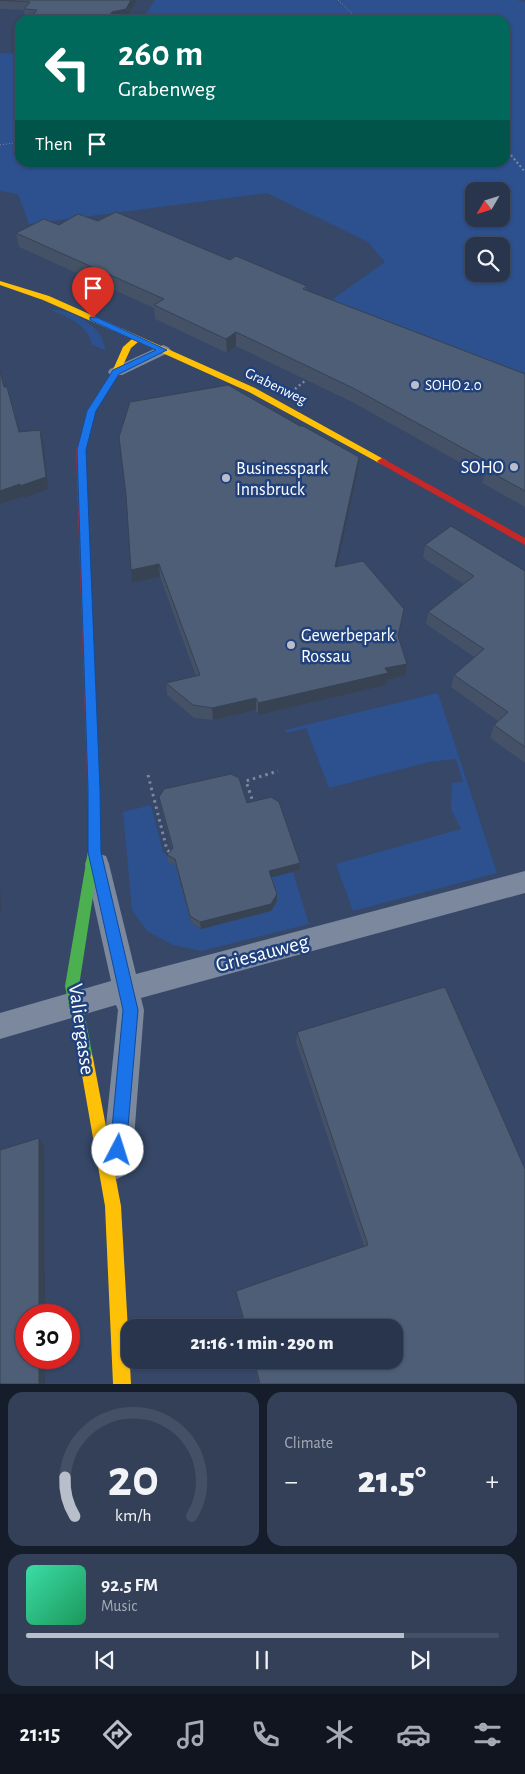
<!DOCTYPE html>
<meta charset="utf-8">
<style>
:root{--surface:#28354d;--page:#344057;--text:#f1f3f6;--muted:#a5abb6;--line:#445065;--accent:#b9bfca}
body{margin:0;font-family:"Alegreya Sans",sans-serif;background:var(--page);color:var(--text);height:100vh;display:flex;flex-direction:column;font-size:19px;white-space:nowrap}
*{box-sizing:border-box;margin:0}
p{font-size:16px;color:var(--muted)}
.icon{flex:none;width:28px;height:28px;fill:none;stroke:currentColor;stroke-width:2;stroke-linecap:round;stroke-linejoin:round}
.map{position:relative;height:1384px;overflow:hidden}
.panel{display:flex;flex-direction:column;gap:8px;padding:8px;background:#161d2a;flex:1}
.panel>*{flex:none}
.banner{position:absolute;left:15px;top:15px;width:495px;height:152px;border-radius:15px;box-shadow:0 1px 4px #0004,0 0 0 1px var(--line);background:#00695c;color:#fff;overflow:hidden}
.needle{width:32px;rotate:231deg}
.tools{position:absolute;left:465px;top:182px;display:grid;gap:10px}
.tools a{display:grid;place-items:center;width:45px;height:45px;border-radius:10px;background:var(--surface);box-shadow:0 1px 4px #0004,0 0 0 1px var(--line);font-size:25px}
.speed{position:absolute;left:15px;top:1304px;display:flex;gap:10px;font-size:25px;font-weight:700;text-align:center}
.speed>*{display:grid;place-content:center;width:65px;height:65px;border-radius:50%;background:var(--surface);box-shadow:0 1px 4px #0004,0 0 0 1px var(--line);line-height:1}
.speed .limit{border:8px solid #d22;background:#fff;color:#111}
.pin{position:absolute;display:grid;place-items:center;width:42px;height:42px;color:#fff;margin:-51px -21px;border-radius:50% 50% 50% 0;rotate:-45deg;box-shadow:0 0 5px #0007}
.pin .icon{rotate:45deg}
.me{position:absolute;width:55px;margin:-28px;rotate:5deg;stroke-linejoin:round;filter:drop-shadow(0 0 4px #0008)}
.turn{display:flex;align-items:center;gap:18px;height:105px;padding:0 20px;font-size:22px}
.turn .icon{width:65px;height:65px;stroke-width:2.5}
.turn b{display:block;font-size:35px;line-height:42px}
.then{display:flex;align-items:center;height:48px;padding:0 20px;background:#0003;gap:10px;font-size:19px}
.big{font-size:38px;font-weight:800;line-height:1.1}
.panel .tile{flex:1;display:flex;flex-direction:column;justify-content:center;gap:8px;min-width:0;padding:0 18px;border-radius:15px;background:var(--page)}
.panel .dial{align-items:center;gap:0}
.dial svg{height:130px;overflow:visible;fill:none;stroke:var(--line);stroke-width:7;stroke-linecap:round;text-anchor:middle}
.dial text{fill:var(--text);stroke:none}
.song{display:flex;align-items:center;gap:15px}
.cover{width:60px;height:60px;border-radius:8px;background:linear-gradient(135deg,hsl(160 70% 55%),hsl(150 70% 35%))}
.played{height:5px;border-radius:2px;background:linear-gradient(90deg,var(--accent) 80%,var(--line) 80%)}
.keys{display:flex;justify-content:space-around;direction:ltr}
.heat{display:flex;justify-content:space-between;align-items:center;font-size:28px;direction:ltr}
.panel .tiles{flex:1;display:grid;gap:8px;grid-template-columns:1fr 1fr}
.tile:last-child{grid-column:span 2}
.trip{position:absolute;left:121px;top:1319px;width:282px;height:50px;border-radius:15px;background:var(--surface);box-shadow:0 1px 4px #0004,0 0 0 1px var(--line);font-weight:800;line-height:50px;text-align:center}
.tab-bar{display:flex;height:80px;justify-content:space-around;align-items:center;background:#10151f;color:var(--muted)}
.tab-bar .icon{width:35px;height:35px}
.tab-bar .on{color:var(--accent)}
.tab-bar b{font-size:22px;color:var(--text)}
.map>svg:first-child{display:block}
.green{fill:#2c518e;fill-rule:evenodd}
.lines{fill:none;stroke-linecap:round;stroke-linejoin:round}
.path-far3{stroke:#7b889e;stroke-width:1;stroke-dasharray:1 2;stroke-linecap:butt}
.path-far2{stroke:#7b889e;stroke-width:2;stroke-dasharray:2 2.5;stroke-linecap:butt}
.path-far1{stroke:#7b889e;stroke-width:2.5;stroke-dasharray:2 3;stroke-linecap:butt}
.path{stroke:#7b889e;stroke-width:3;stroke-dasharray:2.5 4;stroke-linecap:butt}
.street{fill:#7b889e;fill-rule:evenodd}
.fast{fill:#4caf50;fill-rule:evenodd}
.slow{fill:#ffc107;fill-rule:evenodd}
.jam{fill:#c62828;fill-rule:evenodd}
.wall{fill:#445166}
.shaded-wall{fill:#374253}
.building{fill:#4f5e77;stroke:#374253}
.route{fill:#1a73e8;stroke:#114b97}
.poi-dot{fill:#b9bfca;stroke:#21417c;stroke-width:2}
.labels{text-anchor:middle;stroke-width:5;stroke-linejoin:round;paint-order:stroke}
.far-poi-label{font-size:15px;fill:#fff;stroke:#21417c;text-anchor:start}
.far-street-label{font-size:15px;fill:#fff;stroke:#21417c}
.poi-label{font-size:18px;fill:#fff;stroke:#21417c;text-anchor:start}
.near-street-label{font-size:21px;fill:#fff;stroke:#21417c}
</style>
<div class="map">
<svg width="525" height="1384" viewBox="0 0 525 1384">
<rect width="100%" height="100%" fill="#364767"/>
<path class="green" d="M155,0h362l8,2v372l-195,-73 55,-39 -17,-20 -101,-49 -238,31 -11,-30 -18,-3v-138l20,1v108h485v-142h-363zM474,191h27v28h-27zM474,246h27v28h-27z
M51,310c20,-2 54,18 54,40l-13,-5c-4,-20 -24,-28 -41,-35z
M438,693l59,180 -144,38 -17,-47 125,-35 -10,-20 1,-26 11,-1 -7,-23 -27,3 -100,26 -23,-60 -19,5 -2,-3z
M151,805l12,47 20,17 -5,5 13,49 10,6 70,-18 -2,-33 24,-6 16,52 -108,27 -28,-6 -26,-14 -15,-21 -9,-98z"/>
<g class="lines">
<path class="path-far3" d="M338,0l21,20
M0,145l20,-3
M505,148l7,9"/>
<path class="path-far2" d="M511,155l14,17"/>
<path class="path-far1" d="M295,389l11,-9"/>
<path class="path" d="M148,775l19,75 4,3
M254,805l-8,-24 32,-10"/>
<path class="street" d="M163,345l5,2 3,3 -3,3 -46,22h-12l-2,-3 2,-3z
M97,853l9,3 3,8 27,110 389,-103v22l-384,105 3,12 -12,154 -5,10 -10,5 -10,-5 -5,-10 16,-154 -2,-5 -116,34v-26l111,-32 -26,-117 3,-8z"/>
<path class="fast" d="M94,805l4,1 2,4v41l-21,135 14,72 -2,5 -5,2 -5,-2 -2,-5 -14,-72 23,-135v-41l2,-4z"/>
<path class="slow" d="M0,281l49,15 206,92 132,73 -5,3 -3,-1 -130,-71 -111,-50 -7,6 -11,24 -25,39 -5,20 -1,2h-6l-1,-2 5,-20 25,-39 11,-25 9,-8 -89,-39 -43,-15z
M86,1051l5,2 2,5 28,148 10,178h-18l-8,-178 -26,-148 2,-5z"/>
<path class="jam" d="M86,428l4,3 -4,19 14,360 -2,4 -4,1 -4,-1 -2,-4 -12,-360 6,-19z
M382,458l143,80v7l-146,-82 -2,-2z"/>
</g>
<path class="wall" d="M0,0h137l-10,17 -97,1h-5l-1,-8 -24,-1z
M20,30v14h-3l-1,-9z
M98,221l132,39 77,26 -1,4 219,84v133l-43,-24 2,-7 -132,-74 -116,-56 -9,7 -72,-34 -1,-11 -135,-61 -3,-14 43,-8z
M358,470l-21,96 67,43 -6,29 9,26 -2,12 -18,4 -1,5 -128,30 -2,-5 -43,10 -19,-2 -27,-23 -1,-12 30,-7 -36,-99 -28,6 -1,-13z
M425,545l100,26v192l-35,-25 4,-13 4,-4 -47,-34 3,-12 20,-18 -48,-33 2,-12 35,-28 -40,-26z
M159,797l88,6 52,67 -28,7 6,24 -6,10 -70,18 -10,-6 -15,-57 -8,-4 -1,-7 5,-6 -12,-45z
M297,1032l228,352h-266l-6,-24h142v-32h-150l-9,-37 128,-45 -68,-204z"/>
<path class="shaded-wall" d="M131,0h6l-10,17 -13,3h-8l6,-8z
M236,332v14l-9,7 -1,-14z
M40,430l3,12 5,47 -25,9v-2l-23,8v-13z
M359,457l-1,13 -24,110 1,-13z
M159,564l1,13 -28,6 -1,-13z
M407,664l-2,12 -18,4 -1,5 -128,30v-12l127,-35z
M256,698v12l-43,10 -1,-12z
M300,863l-1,7 -30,8v-7z
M0,886l1,25h-1z
M277,894v7l-6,10 -70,18 -1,-7z
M39,1138l5,8 1,169h-6z
M39,1358h6v26h-6z"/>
<path class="building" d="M0,0h131l-5,9 -14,3 -6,8h-77l8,-10 -13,-1 6,-7z
M20,30v6l-4,-1z
M116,212l114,48 6,-4 71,30 -4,3 222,85v117l-40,-22 7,-5 -139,-76 -117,-56 -10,7 -72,-34 10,-6 -148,-66 28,-14 15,6 19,-11 20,7z
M0,371l4,16h3l12,45 21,-2 6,47 -26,9v-2l-20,7z
M228,385l72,41h3l56,31 -24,110 28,-6 41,48 -6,27 9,28 -22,4 3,5 -130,30 -2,-5 -44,10 -19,-3 -27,-22 34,-8 -41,-111 -28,6 -5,-75 -7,-58 11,-35z
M451,526l74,45v176l-31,-22 14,-13 -54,-37 30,-26 -56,-37 46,-36 -49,-31z
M231,774l8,4 8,25 24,-6 8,5 21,61 -31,8 8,23 -6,10 -71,18 -10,-6 -15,-57 -8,-4 6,-7 -14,-51 5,-8z
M445,987l80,182v215h-265l-6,-24h141v-32h-149l-10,-37 132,-46 -71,-213z
M39,1138v177h-13v43h13v26h-39v-234z"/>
<path class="route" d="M90,317h6l71,33 -48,24 -23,37 -10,39 14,339 1,63 37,158 -12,140 -3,6 -5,2 -6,-2 -2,-6 13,-140 -35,-158v-63l-11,-339 10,-39 26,-41 43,-20 -66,-30z"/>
<g class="poi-dot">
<circle cx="415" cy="385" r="5"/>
<circle cx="514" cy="467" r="5"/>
<circle cx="226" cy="478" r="5"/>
<circle cx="291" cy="645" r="5"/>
</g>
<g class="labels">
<g class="far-poi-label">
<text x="425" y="390">SOHO 2.0</text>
</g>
<g class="far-street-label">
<text transform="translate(276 386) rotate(26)" y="5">Grabenweg</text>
</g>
<g class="poi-label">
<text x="504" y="473" text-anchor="end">SOHO</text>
<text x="236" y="474">Businesspark<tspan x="236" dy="21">Innsbruck</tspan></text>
<text x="301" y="641">Gewerbepark<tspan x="301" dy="21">Rossau</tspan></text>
</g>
<g class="near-street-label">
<text transform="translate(262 953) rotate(-15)" y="7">Griesauweg</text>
<text transform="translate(82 1029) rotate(82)" y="7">Valiergasse</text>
</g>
</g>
</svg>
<div class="tools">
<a><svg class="needle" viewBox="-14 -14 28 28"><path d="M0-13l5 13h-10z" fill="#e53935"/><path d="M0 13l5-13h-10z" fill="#a5abb6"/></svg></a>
<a><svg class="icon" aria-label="search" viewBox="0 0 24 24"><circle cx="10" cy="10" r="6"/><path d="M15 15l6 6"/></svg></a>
</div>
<div class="speed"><div class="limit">30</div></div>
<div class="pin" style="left:93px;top:318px;background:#d93025"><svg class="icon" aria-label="arrive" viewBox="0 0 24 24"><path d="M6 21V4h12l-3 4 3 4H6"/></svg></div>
<svg class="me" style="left:118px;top:1150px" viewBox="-20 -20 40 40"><circle r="19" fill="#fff"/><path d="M0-13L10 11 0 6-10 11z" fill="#1a73e8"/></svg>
<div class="trip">21:16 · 1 min · 290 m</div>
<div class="banner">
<div class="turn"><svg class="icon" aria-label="left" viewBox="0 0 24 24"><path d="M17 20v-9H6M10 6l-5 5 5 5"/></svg><div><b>260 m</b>Grabenweg</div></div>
<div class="then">Then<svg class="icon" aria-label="arrive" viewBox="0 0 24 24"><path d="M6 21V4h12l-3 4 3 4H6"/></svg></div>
</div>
</div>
<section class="panel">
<div class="tiles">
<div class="tile dial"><svg viewBox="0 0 100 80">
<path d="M14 69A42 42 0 1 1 86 69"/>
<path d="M14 69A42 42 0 0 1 8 45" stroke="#b9bfca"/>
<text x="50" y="56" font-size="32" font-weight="700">20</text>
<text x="50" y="72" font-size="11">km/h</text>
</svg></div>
<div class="tile"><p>Climate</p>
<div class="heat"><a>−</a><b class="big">21.5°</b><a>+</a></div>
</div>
<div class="tile">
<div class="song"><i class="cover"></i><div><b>92.5 FM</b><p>Music</p></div></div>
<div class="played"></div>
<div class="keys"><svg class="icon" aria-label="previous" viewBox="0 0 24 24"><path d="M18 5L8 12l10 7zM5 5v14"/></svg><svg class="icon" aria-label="pause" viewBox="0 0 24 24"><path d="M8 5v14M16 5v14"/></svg><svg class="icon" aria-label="next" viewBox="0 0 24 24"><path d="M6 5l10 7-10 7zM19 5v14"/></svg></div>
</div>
</div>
</section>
<nav class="tab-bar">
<b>21:15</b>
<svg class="icon on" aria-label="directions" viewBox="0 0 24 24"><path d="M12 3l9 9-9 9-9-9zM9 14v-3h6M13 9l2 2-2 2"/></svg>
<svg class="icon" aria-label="music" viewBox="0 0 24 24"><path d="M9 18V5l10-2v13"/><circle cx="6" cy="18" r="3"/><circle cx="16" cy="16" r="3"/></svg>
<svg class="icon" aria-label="phone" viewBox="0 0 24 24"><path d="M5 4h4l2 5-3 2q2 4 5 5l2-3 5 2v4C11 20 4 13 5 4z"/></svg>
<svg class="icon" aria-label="climate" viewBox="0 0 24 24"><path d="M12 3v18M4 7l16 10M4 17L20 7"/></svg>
<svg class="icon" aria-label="car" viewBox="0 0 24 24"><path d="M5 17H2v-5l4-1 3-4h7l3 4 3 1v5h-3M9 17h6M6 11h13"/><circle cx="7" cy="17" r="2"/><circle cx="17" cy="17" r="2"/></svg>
<svg class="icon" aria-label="filters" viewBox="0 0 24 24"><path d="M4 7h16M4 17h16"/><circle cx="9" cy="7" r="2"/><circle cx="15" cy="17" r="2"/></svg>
</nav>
